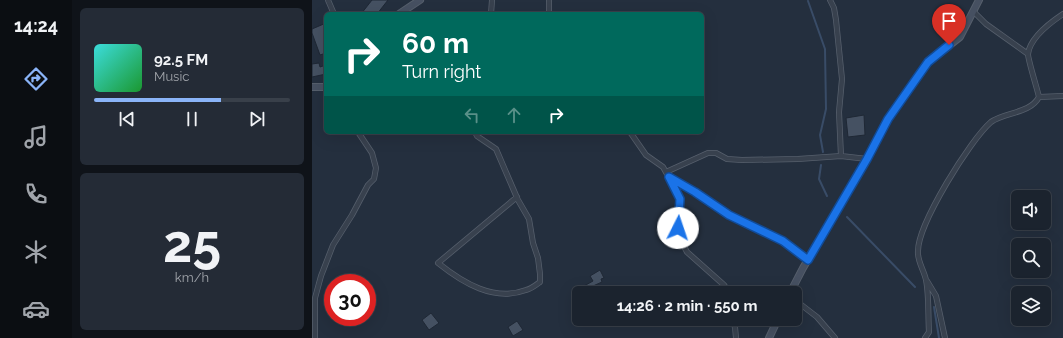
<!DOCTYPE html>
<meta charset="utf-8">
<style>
:root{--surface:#1b232e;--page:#242b36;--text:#f1f3f6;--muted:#a0a4aa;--line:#39404a;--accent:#8ab4f8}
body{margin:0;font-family:Raleway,sans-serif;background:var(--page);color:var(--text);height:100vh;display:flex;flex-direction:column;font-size:15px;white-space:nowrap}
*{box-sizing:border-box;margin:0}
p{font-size:13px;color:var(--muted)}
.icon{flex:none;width:22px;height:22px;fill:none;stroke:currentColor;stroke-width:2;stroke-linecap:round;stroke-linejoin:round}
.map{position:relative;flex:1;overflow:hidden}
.sheet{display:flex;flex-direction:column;gap:8px;padding:8px;background:#0f1319;width:240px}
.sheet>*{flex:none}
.guide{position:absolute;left:12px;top:12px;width:380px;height:122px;border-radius:6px;box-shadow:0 4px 16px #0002,0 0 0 1px var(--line);background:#00695c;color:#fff;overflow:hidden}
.tools{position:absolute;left:699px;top:190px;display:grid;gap:8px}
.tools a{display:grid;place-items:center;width:40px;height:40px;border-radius:6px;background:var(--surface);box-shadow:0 4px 16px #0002,0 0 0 1px var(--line);font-size:20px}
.speed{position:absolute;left:12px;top:274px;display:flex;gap:8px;font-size:20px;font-weight:700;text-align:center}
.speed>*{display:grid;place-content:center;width:52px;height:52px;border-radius:50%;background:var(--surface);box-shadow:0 4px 16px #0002,0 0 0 1px var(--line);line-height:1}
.speed .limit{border:6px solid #d22;background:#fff;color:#111}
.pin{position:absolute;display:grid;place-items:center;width:34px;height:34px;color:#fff;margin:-41px -17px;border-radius:50% 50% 50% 0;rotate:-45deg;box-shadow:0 0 4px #0007}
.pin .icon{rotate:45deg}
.me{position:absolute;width:44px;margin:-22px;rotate:4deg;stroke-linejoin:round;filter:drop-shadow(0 0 3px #0008)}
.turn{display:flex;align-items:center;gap:14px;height:84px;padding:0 12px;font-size:18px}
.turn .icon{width:52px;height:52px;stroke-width:2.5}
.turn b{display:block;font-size:28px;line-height:34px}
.lanes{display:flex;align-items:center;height:38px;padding:0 12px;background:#0003;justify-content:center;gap:20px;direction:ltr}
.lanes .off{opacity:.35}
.sheet .card{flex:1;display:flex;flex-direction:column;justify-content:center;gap:6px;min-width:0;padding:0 14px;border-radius:6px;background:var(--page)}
.sheet .dial{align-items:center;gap:0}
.dial b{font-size:52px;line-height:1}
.song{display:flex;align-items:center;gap:12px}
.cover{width:48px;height:48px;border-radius:6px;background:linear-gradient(135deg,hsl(180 70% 55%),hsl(130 70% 35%))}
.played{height:4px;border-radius:2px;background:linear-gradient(90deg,var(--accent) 65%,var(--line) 65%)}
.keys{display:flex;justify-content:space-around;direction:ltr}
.trip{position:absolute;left:260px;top:286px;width:230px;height:40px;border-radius:6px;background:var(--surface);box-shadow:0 4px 16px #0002,0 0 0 1px var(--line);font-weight:700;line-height:40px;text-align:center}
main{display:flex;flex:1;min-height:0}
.tab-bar{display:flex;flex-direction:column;width:72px;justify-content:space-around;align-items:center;background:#0b0e12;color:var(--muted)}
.tab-bar .icon{width:28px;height:28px}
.tab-bar .current{color:var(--accent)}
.tab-bar b{font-size:18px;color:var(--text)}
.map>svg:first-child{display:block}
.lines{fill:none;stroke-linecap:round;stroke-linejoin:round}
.stream{stroke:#394c67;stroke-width:2}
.building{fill:#455162;stroke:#1f2835}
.street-casing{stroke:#565f6c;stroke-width:6}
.secondary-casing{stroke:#565f6c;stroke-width:8}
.street{stroke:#38414e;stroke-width:4.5}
.secondary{stroke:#465061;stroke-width:6}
.route-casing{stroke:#114b97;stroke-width:10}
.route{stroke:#1a73e8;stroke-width:7}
</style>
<main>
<nav class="tab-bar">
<b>14:24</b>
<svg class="icon current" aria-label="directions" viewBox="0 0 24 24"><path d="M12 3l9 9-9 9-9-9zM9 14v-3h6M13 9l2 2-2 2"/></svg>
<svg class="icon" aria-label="music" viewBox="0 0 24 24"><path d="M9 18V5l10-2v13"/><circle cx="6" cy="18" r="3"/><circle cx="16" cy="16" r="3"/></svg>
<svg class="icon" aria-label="phone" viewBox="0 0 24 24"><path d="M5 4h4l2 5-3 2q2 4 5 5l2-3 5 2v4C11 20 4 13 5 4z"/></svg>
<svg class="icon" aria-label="climate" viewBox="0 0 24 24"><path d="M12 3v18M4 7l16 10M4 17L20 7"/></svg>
<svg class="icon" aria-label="car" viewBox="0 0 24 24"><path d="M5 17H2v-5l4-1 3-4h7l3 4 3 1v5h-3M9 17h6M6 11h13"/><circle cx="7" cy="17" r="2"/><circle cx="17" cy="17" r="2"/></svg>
</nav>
<section class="sheet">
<div class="card">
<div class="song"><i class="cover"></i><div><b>92.5 FM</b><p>Music</p></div></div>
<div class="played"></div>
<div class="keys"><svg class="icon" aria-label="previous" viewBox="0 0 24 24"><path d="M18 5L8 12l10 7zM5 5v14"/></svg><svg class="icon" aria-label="pause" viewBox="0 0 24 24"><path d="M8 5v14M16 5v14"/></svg><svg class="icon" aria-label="next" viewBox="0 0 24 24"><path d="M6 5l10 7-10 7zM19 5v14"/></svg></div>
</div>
<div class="card dial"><b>25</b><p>km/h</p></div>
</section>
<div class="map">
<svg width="751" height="338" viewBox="0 0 751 338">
<rect width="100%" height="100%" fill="#242f3e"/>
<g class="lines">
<path class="stream" d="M496,1l17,48 1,60 -6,26 3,17
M509,165l-2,14 8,17
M535,217l68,70
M622,307l5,31"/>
</g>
<path class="building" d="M60,0h16l-11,14h-16z
M14,23v30l-6,2 -8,-22v-4z
M7,63l1,4 6,-2v9l-14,3v-13z
M552,115l1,20 -17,2 -2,-19z
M288,270l4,8 -3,1 1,3 -9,4 2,4 -8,3 -3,-7 9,-5 -3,-5z
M119,313l8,10 -10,7 -7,-10z
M205,321l6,9 -10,6 -5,-9z"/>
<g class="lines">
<defs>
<path id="street" d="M16,0l6,14
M237,0v14
M518,0l4,8 2,12 6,59 -3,33 2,44
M661,11l13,13 42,30
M179,14l1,-14
M727,97l24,-1
M163,132l2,4 19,13 22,51 11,19 4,24 5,15 2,16v8c-4,3 -9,7 -14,8 -32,12 -63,-7 -88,-27l79,-66
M318,132l16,23 17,12 9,16 8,16 -2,29 1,9 8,15 37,33 4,6v2
M354,172l42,-19h8l11,6 15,1 56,-1 43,-3 26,3
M357,177l26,15 34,23 54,26 25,19
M615,281l9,15 9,42
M483,300l22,17 18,21
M418,319l5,8 1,11
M3,338v-40l6,-22 12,-31 19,-30 16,-30 6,-6 2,-11 -4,-15 -14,-21
M613,338l4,-6c-1,-16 0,-38 -3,-52 -2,-10 -9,-19 -8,-29 0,-27 52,-111 73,-129 13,-10 39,-8 48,-25 -2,-9 -11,-37 -11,-43 2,-16 23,-32 35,-40"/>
<path id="secondary" d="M87,14l21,-14
M0,87h14
M478,293l13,-25 64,-109 21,-40 40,-57 32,-25 19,-37
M457,338l9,-19"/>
</defs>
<use href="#street" class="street-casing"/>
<use href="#secondary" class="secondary-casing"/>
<use href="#street" class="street"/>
<use href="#secondary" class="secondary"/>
</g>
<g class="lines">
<defs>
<path id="route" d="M366,228l2,-29 -11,-22 26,15 34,23 54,26 25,19 59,-101 21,-40 40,-57 21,-17"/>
</defs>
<use href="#route" class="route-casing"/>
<use href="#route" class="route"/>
</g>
</svg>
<div class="tools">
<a><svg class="icon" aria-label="sound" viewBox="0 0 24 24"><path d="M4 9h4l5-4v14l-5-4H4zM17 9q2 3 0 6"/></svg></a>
<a><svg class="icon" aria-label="search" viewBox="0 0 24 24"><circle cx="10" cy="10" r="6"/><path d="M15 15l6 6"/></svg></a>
<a><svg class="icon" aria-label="layers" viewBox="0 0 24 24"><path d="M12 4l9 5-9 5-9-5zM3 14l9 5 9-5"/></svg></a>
</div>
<div class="speed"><div class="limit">30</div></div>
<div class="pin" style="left:637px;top:45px;background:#d93025"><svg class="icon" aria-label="arrive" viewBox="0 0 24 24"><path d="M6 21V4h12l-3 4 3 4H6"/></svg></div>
<svg class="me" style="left:366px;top:228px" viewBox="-20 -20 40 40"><circle r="19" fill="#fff"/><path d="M0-13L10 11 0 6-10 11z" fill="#1a73e8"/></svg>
<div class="trip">14:26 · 2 min · 550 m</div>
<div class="guide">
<div class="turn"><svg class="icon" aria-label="right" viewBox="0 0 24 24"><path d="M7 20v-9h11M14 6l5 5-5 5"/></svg><div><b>60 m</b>Turn right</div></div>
<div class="lanes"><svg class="icon off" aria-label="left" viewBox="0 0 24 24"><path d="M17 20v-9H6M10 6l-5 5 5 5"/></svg><svg class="icon off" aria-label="ahead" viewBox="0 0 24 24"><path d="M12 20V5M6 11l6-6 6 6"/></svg><svg class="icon" aria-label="right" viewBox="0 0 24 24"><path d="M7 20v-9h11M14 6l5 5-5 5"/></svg></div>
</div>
</div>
</main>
